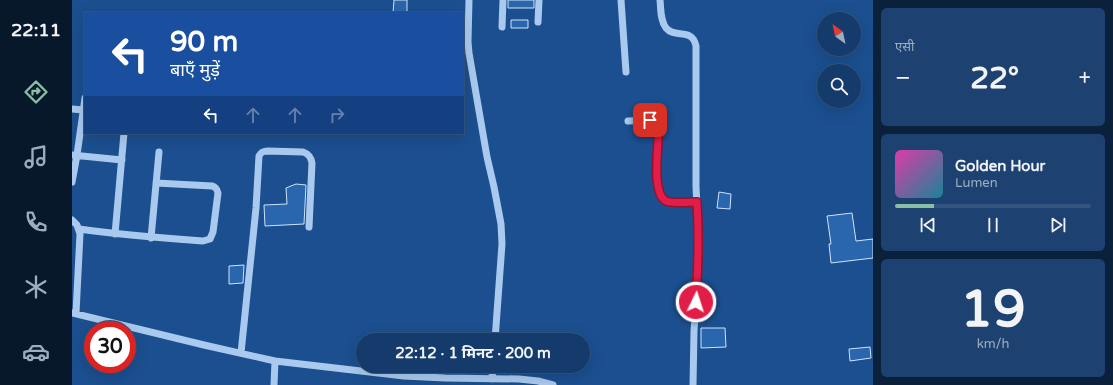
<!DOCTYPE html>
<html lang="hi">
<meta charset="utf-8">
<style>
:root{--surface:#143b6b;--page:#1d4271;--text:#f1f3f6;--muted:#9dadc1;--line:#33557e;--accent:#8abfa5}
body{margin:0;font-family:"Varela Round","Noto Sans Devanagari",sans-serif;background:var(--page);color:var(--text);height:100vh;display:flex;flex-direction:column;font-size:15px;white-space:nowrap}
*{box-sizing:border-box;margin:0}
p{font-size:13px;color:var(--muted)}
.icon{flex:none;width:22px;height:22px;fill:none;stroke:currentColor;stroke-width:2;stroke-linecap:round;stroke-linejoin:round}
.map{position:relative;flex:1;overflow:hidden}
.drawer{display:flex;flex-direction:column;gap:8px;padding:8px;background:#0b203b;width:240px}
.drawer>*{flex:none}
.top-card{position:absolute;left:12px;top:12px;width:380px;height:122px;border-radius:0px;box-shadow:0 4px 16px #0002,0 0 0 1px var(--line);background:#1a4fa0;color:#fff;overflow:hidden}
.needle{width:26px;rotate:327deg}
.fabs{position:absolute;left:745px;top:12px;display:grid;gap:8px}
.fabs a{display:grid;place-items:center;width:44px;height:44px;border-radius:50%;background:var(--surface);box-shadow:0 4px 16px #0002,0 0 0 1px var(--line);font-size:20px}
.speed{position:absolute;left:12px;top:321px;display:flex;gap:8px;font-size:20px;font-weight:700;text-align:center}
.speed>*{display:grid;place-content:center;width:52px;height:52px;border-radius:50%;background:var(--surface);box-shadow:0 4px 16px #0002,0 0 0 1px var(--line);line-height:1}
.speed .limit{border:6px solid #d22;background:#fff;color:#111}
.pin{position:absolute;display:grid;place-items:center;width:34px;height:34px;color:#fff;margin:-17px;border-radius:8px;box-shadow:0 2px 6px #0006}
.me{position:absolute;width:44px;margin:-22px;rotate:4deg;stroke-linejoin:round;filter:drop-shadow(0 0 3px #0008)}
.turn{display:flex;align-items:center;gap:14px;height:84px;padding:0 20px;font-size:18px}
.turn .icon{width:52px;height:52px;stroke-width:2.5}
.turn b{display:block;font-size:28px;line-height:34px}
.lanes{display:flex;align-items:center;height:38px;padding:0 20px;background:#0003;justify-content:center;gap:20px;direction:ltr}
.lanes .off{opacity:.35}
.big{font-size:30px;font-weight:700;line-height:1.1}
.drawer .card{flex:1;display:flex;flex-direction:column;justify-content:center;gap:6px;min-width:0;padding:0 14px;border-radius:6px;background:var(--page)}
.drawer .dial{align-items:center;gap:0}
.dial b{font-size:52px;line-height:1}
.song{display:flex;align-items:center;gap:12px}
.cover{width:48px;height:48px;border-radius:6px;background:linear-gradient(135deg,hsl(320 70% 55%),hsl(190 70% 35%))}
.played{height:4px;border-radius:2px;background:linear-gradient(90deg,var(--accent) 20%,var(--line) 20%)}
.keys{display:flex;justify-content:space-around;direction:ltr}
.heat{display:flex;justify-content:space-between;align-items:center;font-size:22px;direction:ltr}
.trip{position:absolute;left:284px;top:333px;width:234px;height:40px;border-radius:20px;background:var(--surface);box-shadow:0 4px 16px #0002,0 0 0 1px var(--line);font-weight:700;line-height:40px;text-align:center}
main{display:flex;flex:1;min-height:0}
.tabs{display:flex;flex-direction:column;width:72px;justify-content:space-around;align-items:center;background:#08182b;color:var(--muted)}
.tabs .icon{width:28px;height:28px}
.tabs .active{color:var(--accent)}
.tabs b{font-size:18px;color:var(--text)}
.map>svg:first-child{display:block}
.building{fill:#2a66ad;stroke:#cfe3fa}
.lines{fill:none;stroke-linecap:round;stroke-linejoin:round}
.minor{stroke:#a9c9ee;stroke-width:7}
.route-casing{stroke:#92132f;stroke-width:10}
.route{stroke:#e11d48;stroke-width:7}
</style>
<main>
<nav class="tabs">
<b>22:11</b>
<svg class="icon active" aria-label="directions" viewBox="0 0 24 24"><path d="M12 3l9 9-9 9-9-9zM9 14v-3h6M13 9l2 2-2 2"/></svg>
<svg class="icon" aria-label="music" viewBox="0 0 24 24"><path d="M9 18V5l10-2v13"/><circle cx="6" cy="18" r="3"/><circle cx="16" cy="16" r="3"/></svg>
<svg class="icon" aria-label="phone" viewBox="0 0 24 24"><path d="M5 4h4l2 5-3 2q2 4 5 5l2-3 5 2v4C11 20 4 13 5 4z"/></svg>
<svg class="icon" aria-label="climate" viewBox="0 0 24 24"><path d="M12 3v18M4 7l16 10M4 17L20 7"/></svg>
<svg class="icon" aria-label="car" viewBox="0 0 24 24"><path d="M5 17H2v-5l4-1 3-4h7l3 4 3 1v5h-3M9 17h6M6 11h13"/><circle cx="7" cy="17" r="2"/><circle cx="17" cy="17" r="2"/></svg>
</nav>
<div class="map">
<svg width="801" height="385" viewBox="0 0 801 385">
<rect width="100%" height="100%" fill="#1b4f8f"/>
<path class="building" d="M322,0h13v13h-14z
M436,0h26v8h-26z
M439,20h17v8h-17z
M224,184l10,1 -2,39 -39,2 -1,-21 23,-1 -1,-16z
M647,192l12,2 -1,15 -13,-1z
M780,213l4,28 17,-2v19l-42,5 -2,-19h2l-4,-28z
M172,265l-1,18 -14,1v-18z
M629,328h24l1,19 -25,1z
M798,347l1,11 -21,3 -1,-12z"/>
<g class="lines">
<path class="minor" d="M397,0l-1,42 1,11 18,104 7,30 7,37 1,20 -7,96
M549,0l5,72
M588,0c1,9 0,20 6,28 9,11 26,-1 30,18v141l2,39v46l-4,59 -1,54
M466,22l1,-22
M430,27l1,-27
M0,109l11,1
M556,121l26,-1 3,2 1,4c2,16 -8,66 8,75 7,3 23,1 31,1
M0,155l50,5
M0,182l5,-27 8,-57
M0,220l5,5 3,9 -4,79
M7,229c41,6 82,9 124,12l7,-2 3,-7 5,-39c-1,-4 -2,-6 -6,-7l-56,-3
M43,234l9,-101
M79,238l8,-86
M0,313l132,32 71,16 129,15 41,2 74,1 19,2 15,4
M169,353l15,-145 3,-52c2,-4 4,-5 9,-5l35,1c6,2 8,5 9,11l-3,64
M420,379l1,-13
M202,385l1,-24"/>
</g>
<g class="lines">
<defs>
<path id="route" d="M578,120h4l4,6c2,16 -8,66 8,75 7,3 23,1 31,1 2,33 1,66 -1,100"/>
</defs>
<use href="#route" class="route-casing"/>
<use href="#route" class="route"/>
</g>
</svg>
<div class="fabs">
<a><svg class="needle" viewBox="-14 -14 28 28"><path d="M0-13l5 13h-10z" fill="#e53935"/><path d="M0 13l5-13h-10z" fill="#9dadc1"/></svg></a>
<a><svg class="icon" aria-label="search" viewBox="0 0 24 24"><circle cx="10" cy="10" r="6"/><path d="M15 15l6 6"/></svg></a>
</div>
<div class="speed"><div class="limit">30</div></div>
<div class="pin" style="left:578px;top:120px;background:#d93025"><svg class="icon" aria-label="arrive" viewBox="0 0 24 24"><path d="M6 21V4h12l-3 4 3 4H6"/></svg></div>
<svg class="me" style="left:624px;top:302px" viewBox="-20 -20 40 40"><circle r="17" fill="#e11d48" stroke="#fff" stroke-width="3"/><path d="M0-11L8 9 0 5-8 9z" fill="#fff"/></svg>
<div class="trip">22:12 · 1 मिनट · 200 m</div>
<div class="top-card">
<div class="turn"><svg class="icon" aria-label="left" viewBox="0 0 24 24"><path d="M17 20v-9H6M10 6l-5 5 5 5"/></svg><div><b>90 m</b>बाएँ मुड़ें</div></div>
<div class="lanes"><svg class="icon" aria-label="left" viewBox="0 0 24 24"><path d="M17 20v-9H6M10 6l-5 5 5 5"/></svg><svg class="icon off" aria-label="ahead" viewBox="0 0 24 24"><path d="M12 20V5M6 11l6-6 6 6"/></svg><svg class="icon off" aria-label="ahead" viewBox="0 0 24 24"><path d="M12 20V5M6 11l6-6 6 6"/></svg><svg class="icon off" aria-label="right" viewBox="0 0 24 24"><path d="M7 20v-9h11M14 6l5 5-5 5"/></svg></div>
</div>
</div>
<section class="drawer">
<div class="card"><p>एसी</p>
<div class="heat"><a>−</a><b class="big">22°</b><a>+</a></div>
</div>
<div class="card">
<div class="song"><i class="cover"></i><div><b>Golden Hour</b><p>Lumen</p></div></div>
<div class="played"></div>
<div class="keys"><svg class="icon" aria-label="previous" viewBox="0 0 24 24"><path d="M18 5L8 12l10 7zM5 5v14"/></svg><svg class="icon" aria-label="pause" viewBox="0 0 24 24"><path d="M8 5v14M16 5v14"/></svg><svg class="icon" aria-label="next" viewBox="0 0 24 24"><path d="M6 5l10 7-10 7zM19 5v14"/></svg></div>
</div>
<div class="card dial"><b>19</b><p>km/h</p></div>
</section>
</main>
